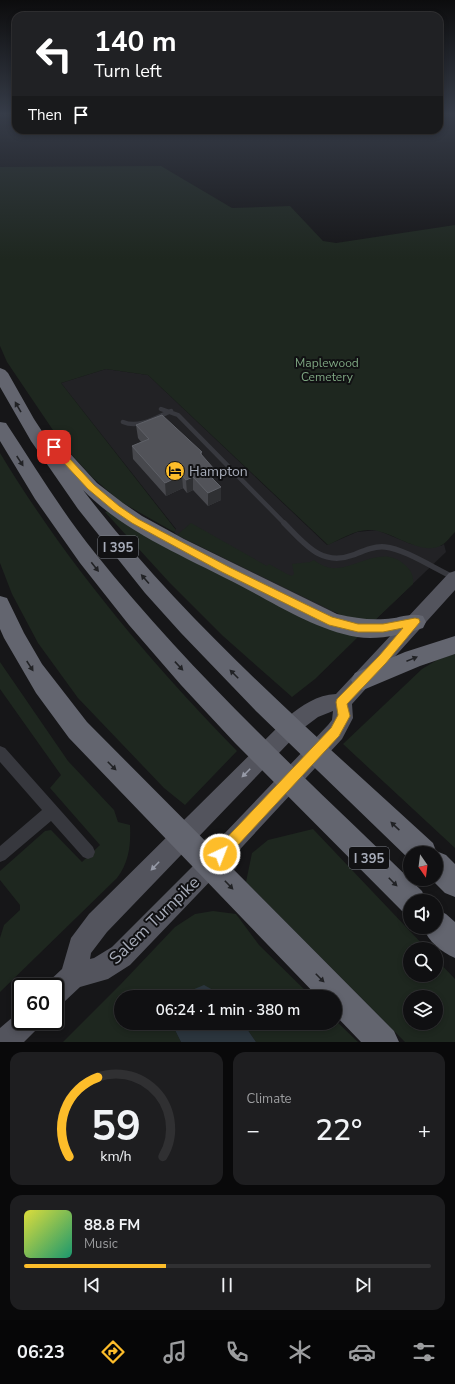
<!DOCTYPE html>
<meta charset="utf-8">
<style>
:root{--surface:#101012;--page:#1e1e20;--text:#f1f3f6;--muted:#9c9d9f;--line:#303032;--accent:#fdbd2a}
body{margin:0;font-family:"Nunito Sans",sans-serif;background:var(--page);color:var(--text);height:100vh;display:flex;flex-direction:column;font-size:15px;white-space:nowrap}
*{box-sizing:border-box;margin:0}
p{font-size:13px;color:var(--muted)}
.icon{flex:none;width:22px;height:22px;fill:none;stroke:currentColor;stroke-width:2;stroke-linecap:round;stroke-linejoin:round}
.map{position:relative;height:1042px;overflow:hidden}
.side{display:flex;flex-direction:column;gap:10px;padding:10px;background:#09090a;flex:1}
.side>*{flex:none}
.guide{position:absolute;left:12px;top:12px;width:431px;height:122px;border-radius:12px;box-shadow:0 2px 6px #0003,0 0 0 1px var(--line);background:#202124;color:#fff;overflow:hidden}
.needle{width:26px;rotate:166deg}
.controls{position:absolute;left:403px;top:846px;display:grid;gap:8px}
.controls a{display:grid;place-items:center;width:40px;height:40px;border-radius:50%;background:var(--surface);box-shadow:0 2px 6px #0003,0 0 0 1px var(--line);font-size:20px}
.speed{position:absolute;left:12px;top:978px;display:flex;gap:8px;font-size:20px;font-weight:700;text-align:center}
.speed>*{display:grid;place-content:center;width:52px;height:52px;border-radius:50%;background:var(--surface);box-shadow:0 2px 6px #0003,0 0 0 1px var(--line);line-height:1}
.speed .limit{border:2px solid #111;border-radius:6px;background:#fff;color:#111}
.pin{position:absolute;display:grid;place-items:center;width:34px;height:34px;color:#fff;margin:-17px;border-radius:8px;box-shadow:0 2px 6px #0006}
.me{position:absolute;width:44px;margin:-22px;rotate:43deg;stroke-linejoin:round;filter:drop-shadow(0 0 3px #0008)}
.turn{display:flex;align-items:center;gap:14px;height:84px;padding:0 16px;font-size:18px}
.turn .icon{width:52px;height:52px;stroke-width:2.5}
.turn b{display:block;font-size:28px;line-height:34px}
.then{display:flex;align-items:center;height:38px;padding:0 16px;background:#0003;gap:8px;font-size:15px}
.big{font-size:30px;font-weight:600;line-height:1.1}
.side .card{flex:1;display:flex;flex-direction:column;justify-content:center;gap:6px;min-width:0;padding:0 14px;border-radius:12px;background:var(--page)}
.side .dial{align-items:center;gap:0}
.dial svg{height:104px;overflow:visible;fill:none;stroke:var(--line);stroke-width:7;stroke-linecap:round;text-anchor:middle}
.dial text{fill:var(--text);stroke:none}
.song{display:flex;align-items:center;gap:12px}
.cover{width:48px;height:48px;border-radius:6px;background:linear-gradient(135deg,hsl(60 70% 55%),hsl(160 70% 35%))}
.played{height:4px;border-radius:2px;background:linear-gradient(90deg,var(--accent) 35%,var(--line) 35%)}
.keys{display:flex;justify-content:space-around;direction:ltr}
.heat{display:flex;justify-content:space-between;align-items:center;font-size:22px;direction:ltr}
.side .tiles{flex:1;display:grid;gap:10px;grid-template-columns:1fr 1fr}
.card:last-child{grid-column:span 2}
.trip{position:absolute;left:114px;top:990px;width:228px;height:40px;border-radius:20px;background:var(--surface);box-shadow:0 2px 6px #0003,0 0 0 1px var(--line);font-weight:600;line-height:40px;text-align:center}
.tab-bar{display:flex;height:64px;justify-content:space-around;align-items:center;background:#060607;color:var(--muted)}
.tab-bar .icon{width:28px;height:28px}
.tab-bar .selected{color:var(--accent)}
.tab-bar b{font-size:18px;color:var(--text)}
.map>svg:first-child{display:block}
.built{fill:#222225}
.green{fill:#1e271f;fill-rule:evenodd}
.water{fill:#2b353d}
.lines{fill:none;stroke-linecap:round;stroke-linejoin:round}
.lane-far1{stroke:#37383e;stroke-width:4.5}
.lane{stroke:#37383e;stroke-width:5.5}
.street{fill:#37383e;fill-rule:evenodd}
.primary{fill:#53545d;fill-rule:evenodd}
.highway{fill:#63656f;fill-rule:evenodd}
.wall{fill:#47484d}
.shaded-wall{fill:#2f3033}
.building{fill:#525359;stroke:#5f6168}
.oneway{fill:#212225}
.oneway2{fill:#969aa7}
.route{fill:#fdbd2a;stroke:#a47b1b}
.labels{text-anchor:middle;stroke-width:4;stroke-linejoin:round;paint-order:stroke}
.far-park-label{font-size:12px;fill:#7da581;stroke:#111113}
.shield{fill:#111113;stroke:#7a7e87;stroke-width:1}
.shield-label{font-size:13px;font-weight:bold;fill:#a7acb9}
.poi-label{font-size:14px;fill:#a7acb9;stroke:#111113;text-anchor:start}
.near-street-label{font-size:17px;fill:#a7acb9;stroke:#111113}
</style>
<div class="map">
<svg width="455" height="1042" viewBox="0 0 455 1042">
<rect width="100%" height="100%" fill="#161618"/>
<path class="built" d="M106,369l42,6 179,170 30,-13 20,-2 34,14 30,2 3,-2 2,8 -71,68 -45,-9 -153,-76 -3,-3 2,-3 -115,-146z"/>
<path class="green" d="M161,166l71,42 58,-2 33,35 13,2 119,-18v307c-4,4 -8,10 -13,13 -21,12 -49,-14 -71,-15 -15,-1 -30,9 -43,15l-180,-170 -42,-6 -45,14 115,147 -2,2 -53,-30 -28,-24 -30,-33 -56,-83 -7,-16v-179z
M0,453c66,109 148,207 237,298l-52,54 -21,-17 -86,-90 -40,-55 -26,-49 -12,-31z
M110,510l248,127 -43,42 -23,18 -69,-61 -54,-54 -64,-70z
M191,523l76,43 2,-2 18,10 5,2 2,-2 -2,-10 18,-2 4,-2c7,5 14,9 23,8 23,-2 47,-23 68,-3 6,5 9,11 8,19l-38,36 -30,-3 -168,-82z
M455,654v194l-112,-104 79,-75 15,-9z
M0,662l68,99 46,49 4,12 12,3c1,20 -1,37 -13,53l-117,114v-54l4,-13 16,-15v-5l-20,-25v-9l45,-40 6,-1 31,32 18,-17 -50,-57 11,-13 -61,-86z
M313,829l114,120h-17v26h26v-16l19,20v63h-50l-159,-160 6,-29 16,-13zM410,997h26v26h-26z
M213,911l23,3 23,31 53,52h-93l-6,-7h-21l-6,7h-65v26h54v7l6,12h-118l57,-57 55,-58 20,-13z
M335,1020l23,22h-102l-13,-19h92z"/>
<path class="water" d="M204,985l9,5 6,7h-33l6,-7z
M175,1023h68l13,19h-75l-6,-12z"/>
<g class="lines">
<path class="lane-far1" d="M161,409l17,6 107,109
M123,422c16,7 34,-5 48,-11"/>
<path class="lane" d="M284,523c20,20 37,44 69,32 10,-4 20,-9 32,-8 20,2 50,22 70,31"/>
<path class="street" d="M0,746l5,2 88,99 2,5 -2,5 -5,2 -5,-2 -32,-36 -46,39 -5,2v-16l42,-36 -42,-48z"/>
<path class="primary" d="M455,571v19l-103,114 1,14 -11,21 -124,134 -88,92 -22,14 -28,8 -16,15 -9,4v-19h-11l2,-3 16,-15 9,-31 18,-24 199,-197c14,-12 29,-22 48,-23l113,-121zM333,711l-1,9 -4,5 -126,132 -90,90 -18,11 -4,1 1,-6 16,-21 195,-203 16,-12z
M21,1010v11h19l-4,9 -12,12h-24v-14z"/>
<path class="highway" d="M0,368l5,2 3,3 26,46 19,29 6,-2 6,2 32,35 26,20 19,13 42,23 153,75c17,4 31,6 48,5 13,0 25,-7 38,-3l3,6 -3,6c-21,7 -45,12 -66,9 -41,-7 -80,-32 -116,-51 -53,-28 -116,-53 -158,-96 101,132 228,241 350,353l3,8 10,4 9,9v33l-10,-4 -14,-14h5v-26h-26v7l-153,-148 -76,-79 -36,-40 -67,-84 -47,-68 -31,-54z
M0,422l6,1c29,44 56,89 89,130 98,123 215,229 327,338l4,10h-16v13l-8,-3 -167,-168 -54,-58 -52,-60 -49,-62 -45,-64 -35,-58z
M0,596l7,2 17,35 18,31 45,58 307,309 5,11h-38l-26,-27v-18h-17l-249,-259 -33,-45 -32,-55 -4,-9z
M455,636v18l-35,12 -57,24 -8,-3 -4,-7 4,-7 50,-21z
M436,909l10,5 9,8v36c-14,-6 -27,-17 -32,-31h13z"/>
</g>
<path class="wall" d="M136,425l66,27v3l12,25 7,20 -13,6 -15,-16 -6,3 -4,-5 -17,8 -33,-37 -1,-13 9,-4 -3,-4z"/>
<path class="shaded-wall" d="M214,469v13l-8,-10z
M182,475l1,13 -17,8 -1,-13z
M193,477v13l-6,3 -1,-13z
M221,487v13l-13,6v-13z"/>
<path class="building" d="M162,415l40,37 -2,1 14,16 -8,3 15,15 -13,6 -15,-16 -7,3 -4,-5 -17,8 -33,-37 17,-7 -13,-14z"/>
<defs><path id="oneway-solid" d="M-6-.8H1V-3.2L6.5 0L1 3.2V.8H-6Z"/></defs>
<g class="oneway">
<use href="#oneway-solid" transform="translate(18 407) rotate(-120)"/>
<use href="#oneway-solid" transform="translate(20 461) rotate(57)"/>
<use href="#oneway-solid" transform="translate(95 567) rotate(52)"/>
<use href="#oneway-solid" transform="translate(145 579) rotate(-131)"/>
<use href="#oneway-solid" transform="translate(412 659) rotate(-22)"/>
<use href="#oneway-solid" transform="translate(30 666) rotate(57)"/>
<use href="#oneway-solid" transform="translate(179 666) rotate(47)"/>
<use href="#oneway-solid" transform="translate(234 674) rotate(-135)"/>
<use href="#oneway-solid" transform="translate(112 766) rotate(45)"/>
<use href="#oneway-solid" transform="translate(395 826) rotate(-137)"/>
<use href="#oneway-solid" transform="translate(393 882) rotate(45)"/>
<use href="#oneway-solid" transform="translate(229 885) rotate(46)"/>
<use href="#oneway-solid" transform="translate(320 978) rotate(45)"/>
</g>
<g class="oneway2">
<use href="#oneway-solid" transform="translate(246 773) rotate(135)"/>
<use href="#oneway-solid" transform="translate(155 866) rotate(134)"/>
</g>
<linearGradient id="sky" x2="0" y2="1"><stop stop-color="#0c0c0d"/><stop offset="0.44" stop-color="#363c48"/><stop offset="1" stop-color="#363c48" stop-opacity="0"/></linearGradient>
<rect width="455" height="259" fill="url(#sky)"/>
<path class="route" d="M51,445h6l37,40 25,21 19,13 91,48 78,38 25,12 26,7h25l32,-6 4,1 1,3 -34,41 -39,41 3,12 -11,20 -114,123 -5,2 -5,-2 -1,-5 1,-4 116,-122 7,-13 -2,-13 1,-3 42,-43 24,-28 -20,4h-25l-29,-7 -107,-53 -90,-49 -19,-13 -25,-21 -37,-40 -1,-2z"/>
<defs>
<symbol id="hotel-disc" viewBox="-11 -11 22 22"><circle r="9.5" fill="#fdbd2a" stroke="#111113"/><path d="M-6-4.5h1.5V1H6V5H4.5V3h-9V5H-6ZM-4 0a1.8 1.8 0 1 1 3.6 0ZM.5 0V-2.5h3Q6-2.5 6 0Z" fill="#111"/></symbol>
</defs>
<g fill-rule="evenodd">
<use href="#hotel-disc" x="164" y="460" width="22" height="22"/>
</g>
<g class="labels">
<g class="far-park-label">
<text x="327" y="367">Maplewood<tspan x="327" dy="14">Cemetery</tspan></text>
</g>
<g class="shield">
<rect x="98" y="536" width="40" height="22" rx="3"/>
<rect x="349" y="847" width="40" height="22" rx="3"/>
</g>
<g class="shield-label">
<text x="118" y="552">I 395</text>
<text x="369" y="863">I 395</text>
</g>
<g class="poi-label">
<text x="189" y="476">Hampton</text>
</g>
<g class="near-street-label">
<text transform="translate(154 920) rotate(-44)" y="6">Salem Turnpike</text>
</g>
</g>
</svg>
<div class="controls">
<a><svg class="needle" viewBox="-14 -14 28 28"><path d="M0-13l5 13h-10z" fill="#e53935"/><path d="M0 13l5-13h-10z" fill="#9c9d9f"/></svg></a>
<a><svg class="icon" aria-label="sound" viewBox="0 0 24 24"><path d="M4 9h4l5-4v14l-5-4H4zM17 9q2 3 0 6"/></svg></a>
<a><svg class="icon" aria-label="search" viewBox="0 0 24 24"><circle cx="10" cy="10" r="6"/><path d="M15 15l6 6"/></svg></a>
<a><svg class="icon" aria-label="layers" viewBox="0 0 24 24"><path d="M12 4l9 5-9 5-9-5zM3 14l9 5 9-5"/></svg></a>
</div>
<div class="speed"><div class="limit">60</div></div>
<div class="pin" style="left:54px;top:447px;background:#d93025"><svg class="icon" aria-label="arrive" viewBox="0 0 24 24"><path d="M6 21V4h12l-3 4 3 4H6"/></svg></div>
<svg class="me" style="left:220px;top:854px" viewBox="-20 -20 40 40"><circle r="17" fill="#fdbd2a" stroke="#fff" stroke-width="3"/><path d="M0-11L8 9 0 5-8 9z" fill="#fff"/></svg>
<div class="trip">06:24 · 1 min · 380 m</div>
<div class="guide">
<div class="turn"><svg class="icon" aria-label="left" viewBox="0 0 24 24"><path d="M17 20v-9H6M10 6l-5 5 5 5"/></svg><div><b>140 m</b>Turn left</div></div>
<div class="then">Then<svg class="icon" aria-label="arrive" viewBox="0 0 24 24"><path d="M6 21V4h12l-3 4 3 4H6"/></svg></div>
</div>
</div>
<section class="side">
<div class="tiles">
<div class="card dial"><svg viewBox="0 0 100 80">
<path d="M14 69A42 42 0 1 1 86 69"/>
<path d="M14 69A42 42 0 0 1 36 8" stroke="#fdbd2a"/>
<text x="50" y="56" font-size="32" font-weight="700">59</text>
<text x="50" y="72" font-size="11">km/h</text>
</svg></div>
<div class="card"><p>Climate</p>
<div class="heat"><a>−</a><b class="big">22°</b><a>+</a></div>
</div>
<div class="card">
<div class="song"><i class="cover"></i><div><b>88.8 FM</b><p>Music</p></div></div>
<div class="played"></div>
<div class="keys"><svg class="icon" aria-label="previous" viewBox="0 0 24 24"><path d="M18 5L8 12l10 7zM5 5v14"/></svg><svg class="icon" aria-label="pause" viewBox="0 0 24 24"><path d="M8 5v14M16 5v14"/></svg><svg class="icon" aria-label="next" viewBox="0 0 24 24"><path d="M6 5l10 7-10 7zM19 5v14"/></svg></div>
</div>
</div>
</section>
<nav class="tab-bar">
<b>06:23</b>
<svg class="icon selected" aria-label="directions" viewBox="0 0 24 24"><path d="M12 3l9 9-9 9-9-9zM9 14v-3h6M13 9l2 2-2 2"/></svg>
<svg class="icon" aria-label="music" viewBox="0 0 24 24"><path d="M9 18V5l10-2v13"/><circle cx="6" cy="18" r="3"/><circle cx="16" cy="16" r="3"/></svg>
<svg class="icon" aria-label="phone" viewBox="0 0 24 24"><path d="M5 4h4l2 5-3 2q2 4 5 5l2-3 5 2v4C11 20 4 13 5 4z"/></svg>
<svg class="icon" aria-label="climate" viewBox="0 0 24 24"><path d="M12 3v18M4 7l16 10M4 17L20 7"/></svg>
<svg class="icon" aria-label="car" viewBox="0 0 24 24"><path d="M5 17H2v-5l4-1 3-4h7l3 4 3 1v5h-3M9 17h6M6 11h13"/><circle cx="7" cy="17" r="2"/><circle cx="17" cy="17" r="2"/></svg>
<svg class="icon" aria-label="filters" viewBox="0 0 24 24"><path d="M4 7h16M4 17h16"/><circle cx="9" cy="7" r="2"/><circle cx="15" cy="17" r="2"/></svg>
</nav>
